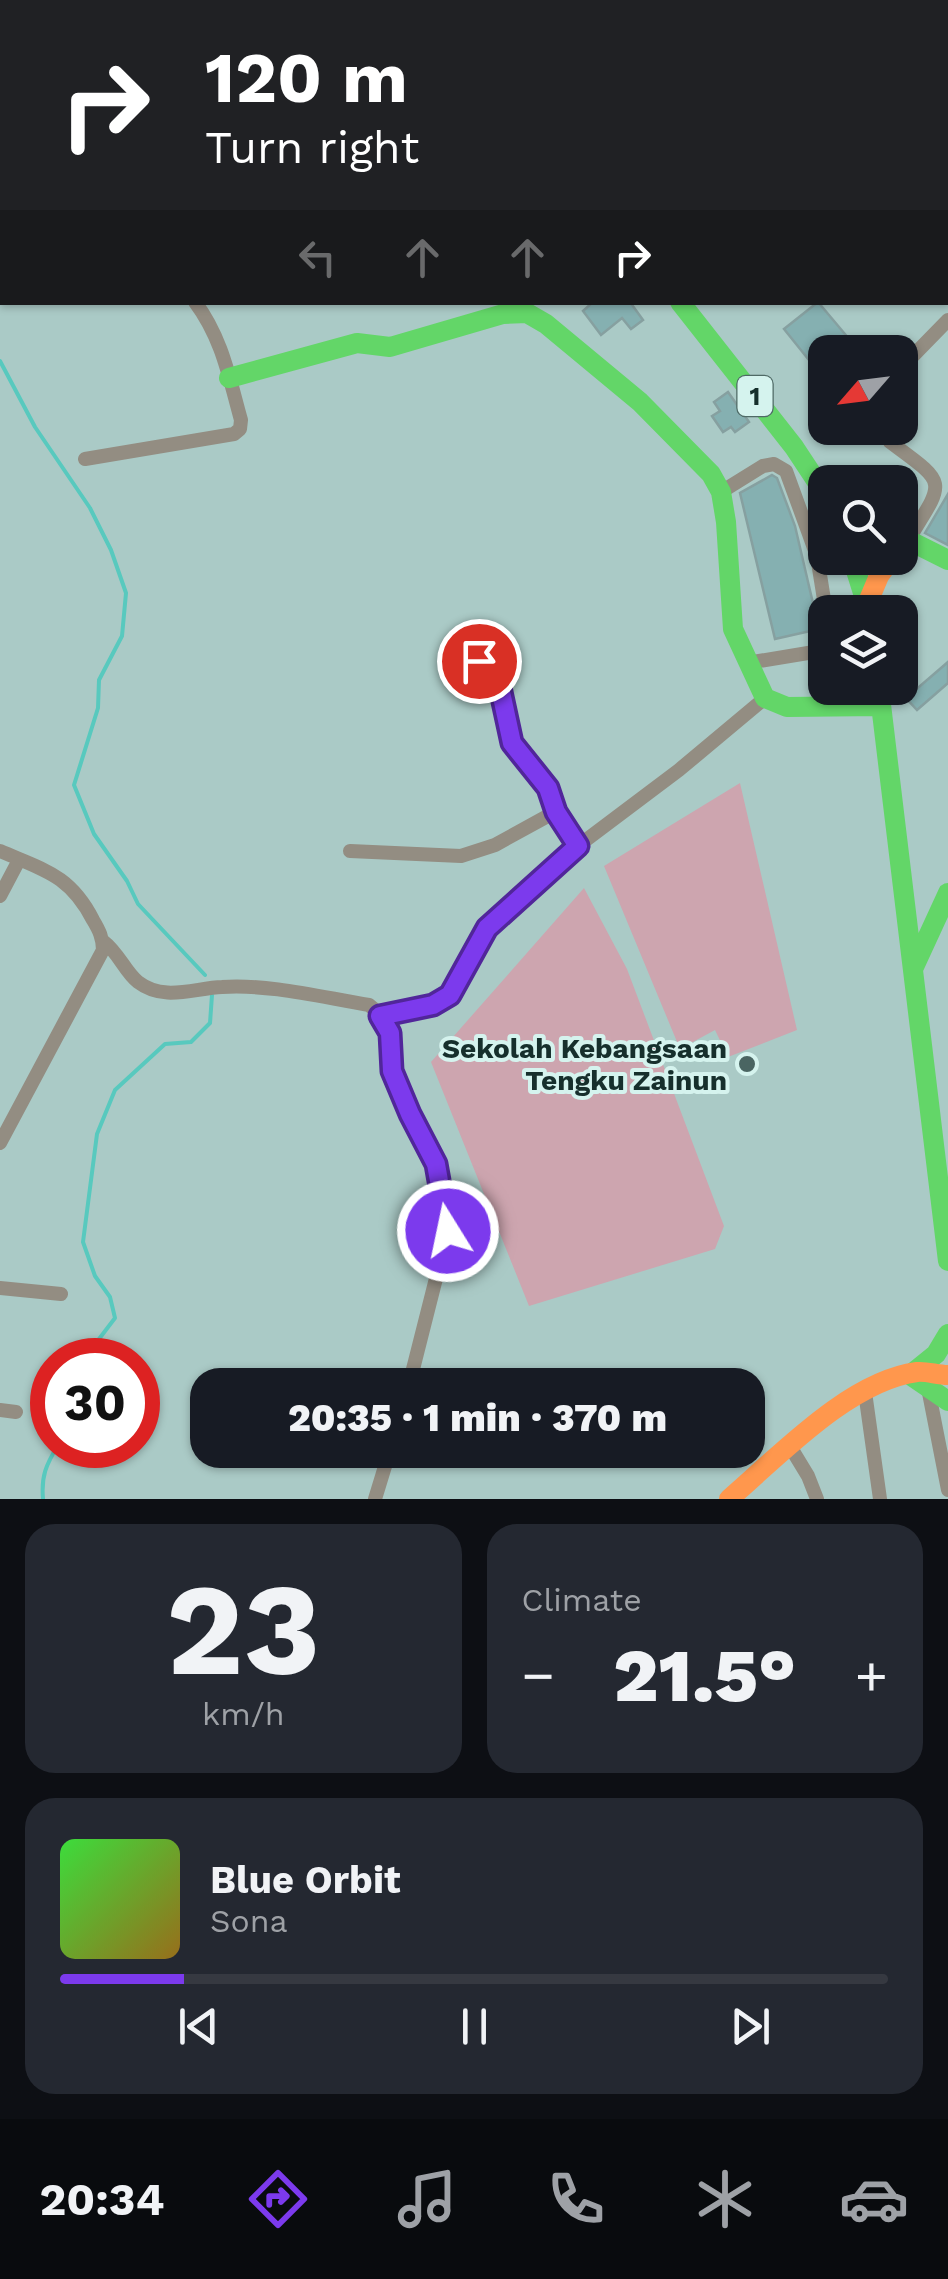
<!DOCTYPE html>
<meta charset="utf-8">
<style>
:root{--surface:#171b24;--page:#242831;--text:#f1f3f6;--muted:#9ea1a6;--line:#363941;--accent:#7c3aed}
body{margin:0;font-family:"Work Sans",sans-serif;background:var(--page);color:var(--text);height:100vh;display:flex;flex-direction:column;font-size:38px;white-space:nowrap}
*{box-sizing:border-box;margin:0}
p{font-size:32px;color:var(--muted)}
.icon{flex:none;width:55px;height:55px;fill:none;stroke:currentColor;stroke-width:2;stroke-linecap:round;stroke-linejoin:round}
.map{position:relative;height:1499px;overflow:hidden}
.sheet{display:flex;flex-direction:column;gap:25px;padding:25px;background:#0d0f14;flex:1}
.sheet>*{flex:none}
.guide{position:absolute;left:0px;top:0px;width:950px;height:305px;box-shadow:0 2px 8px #0004;background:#202124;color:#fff;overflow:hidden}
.needle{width:65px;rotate:242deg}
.buttons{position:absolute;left:808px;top:335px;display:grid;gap:20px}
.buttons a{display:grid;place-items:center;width:110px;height:110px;border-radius:20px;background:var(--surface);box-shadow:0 2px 8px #0004;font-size:50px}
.speed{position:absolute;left:30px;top:1338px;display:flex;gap:20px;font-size:50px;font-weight:700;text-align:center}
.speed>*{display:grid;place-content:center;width:130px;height:130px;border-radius:50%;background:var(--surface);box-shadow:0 2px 8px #0004;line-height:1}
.speed .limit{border:15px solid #d22;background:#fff;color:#111}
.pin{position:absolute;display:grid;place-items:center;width:85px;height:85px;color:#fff;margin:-42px;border:5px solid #fff;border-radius:50%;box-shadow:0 2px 10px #0007}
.me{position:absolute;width:110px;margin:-55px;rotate:350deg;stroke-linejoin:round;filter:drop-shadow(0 0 8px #0008)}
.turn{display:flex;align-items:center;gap:35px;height:210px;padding:0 40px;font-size:45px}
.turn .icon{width:130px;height:130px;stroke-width:2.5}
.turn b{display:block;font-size:70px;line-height:85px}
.lanes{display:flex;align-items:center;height:95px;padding:0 40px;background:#0003;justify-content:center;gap:50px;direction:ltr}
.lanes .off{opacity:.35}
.big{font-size:75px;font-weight:800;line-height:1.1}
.sheet .widget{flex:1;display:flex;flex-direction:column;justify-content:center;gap:15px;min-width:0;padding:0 35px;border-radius:30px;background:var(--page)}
.sheet .dial{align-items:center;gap:0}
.dial b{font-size:130px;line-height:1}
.song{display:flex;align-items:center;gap:30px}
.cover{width:120px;height:120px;border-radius:15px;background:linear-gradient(135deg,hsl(120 70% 55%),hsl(40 70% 35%))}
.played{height:10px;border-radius:5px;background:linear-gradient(90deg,var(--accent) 15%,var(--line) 15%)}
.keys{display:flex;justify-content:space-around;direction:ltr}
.heat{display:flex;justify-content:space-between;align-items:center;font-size:55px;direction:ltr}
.sheet .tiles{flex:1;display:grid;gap:25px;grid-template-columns:1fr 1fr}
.widget:last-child{grid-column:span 2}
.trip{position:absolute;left:190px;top:1368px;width:575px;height:100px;border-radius:30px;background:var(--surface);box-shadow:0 2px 8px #0004;font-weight:800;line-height:100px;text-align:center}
.tab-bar{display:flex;height:160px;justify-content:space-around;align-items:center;background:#090b0e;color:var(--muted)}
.tab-bar .icon{width:70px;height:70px}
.tab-bar .active{color:var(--accent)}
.tab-bar b{font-size:45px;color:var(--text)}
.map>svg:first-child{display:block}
.green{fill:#cda5af}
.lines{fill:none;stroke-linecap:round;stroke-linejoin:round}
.stream{stroke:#58c9be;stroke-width:4}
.building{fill:#85b0b1;stroke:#86a0a0;stroke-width:2.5}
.street{stroke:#938d82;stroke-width:14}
.fast{stroke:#63d668;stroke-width:20}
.slow{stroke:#ff974d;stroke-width:20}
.jam{stroke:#b3261e;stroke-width:20}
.route-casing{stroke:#51269a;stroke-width:25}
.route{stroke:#7c3aed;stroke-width:18}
.poi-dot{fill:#4a6562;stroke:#d5f3ee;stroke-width:4}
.labels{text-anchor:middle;stroke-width:8;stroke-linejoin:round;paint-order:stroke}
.shield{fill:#d5f3ee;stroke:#4f6a66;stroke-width:2.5}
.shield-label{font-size:25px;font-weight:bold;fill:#162f2c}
.poi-label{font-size:28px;font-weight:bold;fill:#162f2c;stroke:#d5f3ee;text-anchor:end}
</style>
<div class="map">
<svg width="948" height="1499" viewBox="0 0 948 1499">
<rect width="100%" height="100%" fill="#aacac6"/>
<path class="green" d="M740,783l57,247 -69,27 -13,-27 -35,19 -76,-183z
M584,888l43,81 97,257 -9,23 -186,57 -98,-244z"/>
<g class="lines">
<path class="stream" d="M116,2l2,-2
M0,223l2,-1
M0,361l35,66 55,81 21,42 15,43 -4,43 -23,44 -1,28 -24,77 20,49 33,47 11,23 67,71
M83,1360l32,-42 -5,-21 -15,-21 -12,-34 14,-108 18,-44 50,-46 26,-2 19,-19 2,-28
M43,1499c-2,-23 3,-34 15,-54"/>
</g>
<path class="building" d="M593,302h37l13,18 -12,9 -9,-11 -21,17 -18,-24z
M818,302l42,50h-35v28l-41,-51z
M728,392l21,30 -14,10 -4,-5 -8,5 -11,-16 8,-5 -6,-9z
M772,475l5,3 18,48 24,103 -44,10 -35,-146z
M948,494v51l-23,-12z
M948,662v21l-31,27 -11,-12z"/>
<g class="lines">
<path class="street" d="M179,0l1,2
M0,242h2
M900,381l5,-17 43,-44
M888,428l2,14c58,43 56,37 18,98
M85,459l149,-25 6,-5 1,-9c-12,-43 -19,-82 -46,-118
M721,492l42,-26 11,-2 12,7 31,85 9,56
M479,661l20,22 13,60 36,45 7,24 23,34 101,-76 86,-72
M747,663l67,-11 11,-5
M0,851c44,19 70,24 93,69 6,10 10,18 10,30l-103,193
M350,851l111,5 34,-11 60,-33
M0,896l19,-36
M103,941c16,12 22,31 35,41 26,20 56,6 84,5 49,-3 98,10 147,18l12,10 8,18 3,38 18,43 27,50 11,67 -39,154
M381,1015l52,-10 17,-10 37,-67 91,-82
M0,1288l61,6
M928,1388l20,102
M865,1392l15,107
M0,1410l16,2
M791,1448l17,28 9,23
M375,1499l15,-49"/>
<path class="fast" d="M517,2l2,-2
M0,205l2,-1
M680,302l114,145 31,47
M229,378l128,-35 33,4 113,-33 24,-1 19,11 94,78 71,72 10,18 5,30 7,107 32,69 22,9 94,-1
M900,537l8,3 -8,8
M900,540h8l40,20
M852,558l17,54
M879,688l69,573
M913,969l35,-76
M948,1334l-12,20 -26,21 38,26"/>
<path class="slow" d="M634,2l8,-2
M868,602l11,-26 13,-18
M729,1499c50,-43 120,-118 188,-127 10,-1 20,3 31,3"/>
<path class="jam" d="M565,2h7"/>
</g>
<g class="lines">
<defs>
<path id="route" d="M448,1231l-12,-67 -26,-50 -18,-43 -2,-38 -10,-17 53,-11 17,-10 37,-67 91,-82 -22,-34 -8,-24 -36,-45 -13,-60 -20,-22"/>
</defs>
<use href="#route" class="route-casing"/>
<use href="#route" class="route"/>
</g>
<circle class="poi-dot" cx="747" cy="1064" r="10"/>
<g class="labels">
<rect class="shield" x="737.5" y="376" width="35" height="40" rx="8"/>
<g class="shield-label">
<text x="755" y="405">1</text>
</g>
<g class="poi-label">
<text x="727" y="1058">Sekolah Kebangsaan<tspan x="727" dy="32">Tengku Zainun</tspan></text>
</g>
</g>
</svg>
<div class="buttons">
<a><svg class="needle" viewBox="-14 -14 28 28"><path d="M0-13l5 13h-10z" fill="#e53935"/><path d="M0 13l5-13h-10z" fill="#9ea1a6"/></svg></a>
<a><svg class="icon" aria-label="search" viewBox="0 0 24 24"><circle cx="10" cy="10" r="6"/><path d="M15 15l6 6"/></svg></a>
<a><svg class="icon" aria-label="layers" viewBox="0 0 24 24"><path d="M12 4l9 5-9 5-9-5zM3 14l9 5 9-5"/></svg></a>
</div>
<div class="speed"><div class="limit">30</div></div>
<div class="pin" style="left:479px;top:661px;background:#d93025"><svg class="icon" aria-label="arrive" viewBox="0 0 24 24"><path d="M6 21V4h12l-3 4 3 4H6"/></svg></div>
<svg class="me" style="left:448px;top:1231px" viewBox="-20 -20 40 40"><circle r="17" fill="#7c3aed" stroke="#fff" stroke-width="3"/><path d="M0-11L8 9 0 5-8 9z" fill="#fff"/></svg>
<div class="trip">20:35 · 1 min · 370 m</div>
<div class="guide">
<div class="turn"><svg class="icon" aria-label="right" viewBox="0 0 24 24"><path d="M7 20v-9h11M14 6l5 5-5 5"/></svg><div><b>120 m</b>Turn right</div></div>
<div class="lanes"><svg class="icon off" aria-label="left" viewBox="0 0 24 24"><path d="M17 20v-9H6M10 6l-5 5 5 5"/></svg><svg class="icon off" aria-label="ahead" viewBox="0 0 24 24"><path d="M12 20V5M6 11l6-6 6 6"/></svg><svg class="icon off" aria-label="ahead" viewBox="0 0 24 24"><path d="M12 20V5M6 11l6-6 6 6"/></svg><svg class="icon" aria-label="right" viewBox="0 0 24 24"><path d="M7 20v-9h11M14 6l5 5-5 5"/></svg></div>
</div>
</div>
<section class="sheet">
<div class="tiles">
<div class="widget dial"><b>23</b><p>km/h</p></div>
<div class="widget"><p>Climate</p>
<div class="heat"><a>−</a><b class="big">21.5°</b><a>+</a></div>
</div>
<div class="widget">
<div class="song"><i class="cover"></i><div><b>Blue Orbit</b><p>Sona</p></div></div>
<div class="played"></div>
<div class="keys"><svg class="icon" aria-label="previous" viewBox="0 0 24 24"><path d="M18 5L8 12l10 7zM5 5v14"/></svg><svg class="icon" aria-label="pause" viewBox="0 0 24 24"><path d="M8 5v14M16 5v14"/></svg><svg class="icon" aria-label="next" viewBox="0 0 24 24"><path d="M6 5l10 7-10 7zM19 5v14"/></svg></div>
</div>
</div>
</section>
<nav class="tab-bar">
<b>20:34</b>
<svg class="icon active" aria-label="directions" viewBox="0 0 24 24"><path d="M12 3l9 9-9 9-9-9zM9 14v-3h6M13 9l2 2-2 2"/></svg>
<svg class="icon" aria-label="music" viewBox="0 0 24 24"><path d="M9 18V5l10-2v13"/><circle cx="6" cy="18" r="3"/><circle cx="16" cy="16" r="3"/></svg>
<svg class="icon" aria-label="phone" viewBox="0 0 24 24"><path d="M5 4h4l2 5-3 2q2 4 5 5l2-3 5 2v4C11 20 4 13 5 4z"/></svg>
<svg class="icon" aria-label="climate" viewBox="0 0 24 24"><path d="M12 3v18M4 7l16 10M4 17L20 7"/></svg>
<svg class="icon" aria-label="car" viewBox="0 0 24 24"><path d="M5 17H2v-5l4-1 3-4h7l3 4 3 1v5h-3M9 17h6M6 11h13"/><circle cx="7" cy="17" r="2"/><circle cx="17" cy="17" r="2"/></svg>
</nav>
